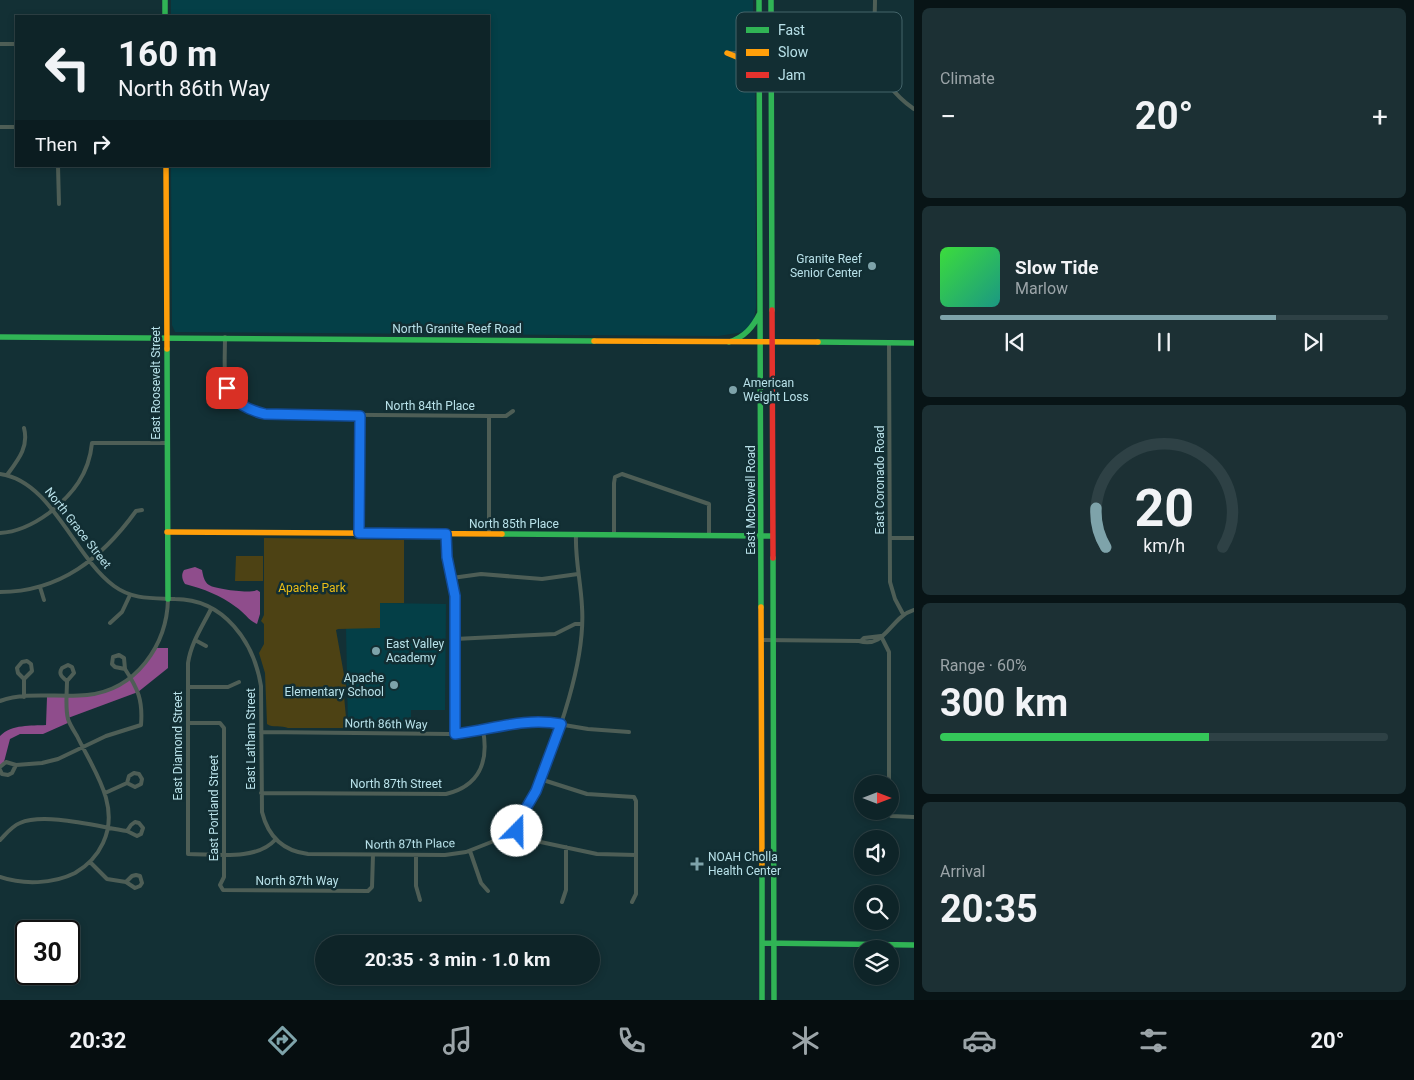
<!DOCTYPE html>
<meta charset="utf-8">
<style>
:root{--surface:#0e2428;--page:#1c3034;--text:#f1f3f6;--muted:#9ba4a8;--line:#2e4145;--accent:#7ea3aa}
body{margin:0;font-family:Roboto,sans-serif;background:var(--page);color:var(--text);height:100vh;display:flex;flex-direction:column;font-size:19px;white-space:nowrap}
*{box-sizing:border-box;margin:0}
p{font-size:16px;color:var(--muted)}
.icon{flex:none;width:28px;height:28px;fill:none;stroke:currentColor;stroke-width:2;stroke-linecap:round;stroke-linejoin:round}
.map{position:relative;flex:1;overflow:hidden}
.side{display:flex;flex-direction:column;gap:8px;padding:8px;background:#081416;width:500px}
.side>*{flex:none}
.top-card{position:absolute;left:15px;top:15px;width:475px;height:152px;border-radius:0px;box-shadow:0 2px 8px #0003,0 0 0 1px var(--line);background:#0e2428;color:var(--text);overflow:hidden}
.needle{width:32px;rotate:90deg}
.controls{position:absolute;left:854px;top:775px;display:grid;gap:10px}
.controls a{display:grid;place-items:center;width:45px;height:45px;border-radius:50%;background:var(--surface);box-shadow:0 2px 8px #0003,0 0 0 1px var(--line);font-size:25px}
.speed{position:absolute;left:15px;top:920px;display:flex;gap:10px;font-size:25px;font-weight:700;text-align:center}
.speed>*{display:grid;place-content:center;width:65px;height:65px;border-radius:50%;background:var(--surface);box-shadow:0 2px 8px #0003,0 0 0 1px var(--line);line-height:1}
.speed .limit{border:2px solid #111;border-radius:8px;background:#fff;color:#111}
.pin{position:absolute;display:grid;place-items:center;width:42px;height:42px;color:#fff;margin:-21px;border-radius:10px;box-shadow:0 2px 8px #0006}
.me{position:absolute;width:55px;margin:-28px;rotate:22deg;stroke-linejoin:round;filter:drop-shadow(0 0 4px #0008)}
.turn{display:flex;align-items:center;gap:18px;height:105px;padding:0 20px;font-size:22px}
.turn .icon{width:65px;height:65px;stroke-width:2.5}
.turn b{display:block;font-size:35px;line-height:42px}
.then{display:flex;align-items:center;height:48px;padding:0 20px;background:#0003;gap:10px;font-size:19px}
.big{font-size:38px;font-weight:700;line-height:1.1}
.side .widget{flex:1;display:flex;flex-direction:column;justify-content:center;gap:8px;min-width:0;padding:0 18px;border-radius:8px;background:var(--page)}
.side .dial{align-items:center;gap:0}
.dial svg{height:130px;overflow:visible;fill:none;stroke:var(--line);stroke-width:7;stroke-linecap:round;text-anchor:middle}
.dial text{fill:var(--text);stroke:none}
.song{display:flex;align-items:center;gap:15px}
.cover{width:60px;height:60px;border-radius:8px;background:linear-gradient(135deg,hsl(120 70% 55%),hsl(170 70% 35%))}
.played{height:5px;border-radius:2px;background:linear-gradient(90deg,var(--accent) 75%,var(--line) 75%)}
.keys{display:flex;justify-content:space-around;direction:ltr}
.heat{display:flex;justify-content:space-between;align-items:center;font-size:28px;direction:ltr}
.charge{height:8px;border-radius:4px;background:linear-gradient(90deg,#34c759 60%,var(--line) 0)}
.trip{position:absolute;left:315px;top:935px;width:285px;height:50px;border-radius:25px;background:var(--surface);box-shadow:0 2px 8px #0003,0 0 0 1px var(--line);font-weight:700;line-height:50px;text-align:center}
.tabs{display:flex;height:80px;justify-content:space-around;align-items:center;background:#060e10;color:var(--muted)}
.tabs .icon{width:35px;height:35px}
.tabs .selected{color:var(--accent)}
.tabs b{font-size:22px;color:var(--text)}
main{display:flex;flex:1;min-height:0}
.map>svg:first-child{display:block}
.built{fill:#043f47}
.green{fill:#4d4214}
.water{fill:#8f4d8c}
.lines{fill:none;stroke-linecap:round;stroke-linejoin:round}
.street{stroke:#4e5e56;stroke-width:4}
.fast{stroke:#30b455;stroke-width:5.5}
.slow{stroke:#ff9f0a;stroke-width:5.5}
.jam{stroke:#e5322d;stroke-width:5.5}
.route-casing{stroke:#114b97;stroke-width:12}
.route{stroke:#1a73e8;stroke-width:9}
.poi-dot{fill:#7ea3aa;stroke:#122e33;stroke-width:2}
.labels{text-anchor:middle;stroke-width:5;stroke-linejoin:round;paint-order:stroke}
.poi-label{font-size:12px;fill:#b8e1e9;stroke:#122e33;text-anchor:start}
.street-label{font-size:12px;fill:#b8e1e9;stroke:#122e33}
.park-label{font-size:12px;fill:#ecbe16;stroke:#122e33}
.key{fill:#122e33;stroke:#44646a;stroke-width:1}
.key-label{font-size:14px;fill:#b8e1e9}
</style>
<main>
<div class="map">
<svg width="914" height="1000" viewBox="0 0 914 1000">
<rect width="100%" height="100%" fill="#133035"/>
<path class="built" d="M171,0h582v38l2,19 1,250 -2,12 -5,9 -5,4 -26,4 -543,-4 -3,-7 -1,-159h318v-150h-318z
M380,603l66,1 -1,106h-34v18l-63,-1 -2,-99h34z"/>
<path class="green" d="M264,538l140,2v63h-24v25l-42,1 -2,1 10,56 -2,10 3,32h-59c-6,-3 -16,0 -21,-4l-2,-51 -6,-20 5,-9v-20l-3,-3 3,-6z
M236,556h27v25h-28z"/>
<path class="water" d="M195,567l7,3c1,5 2,12 7,15 6,4 41,9 48,5l3,2v22l-3,10c-8,-3 -13,-12 -21,-17 -16,-12 -32,-18 -51,-23 -3,-5 -4,-9 -1,-14z
M155,648h13v20l-30,24 -70,26 2,4 -27,12h-23l-10,5 -6,23 -4,5v-31c12,-12 31,-10 46,-11l1,-28 50,-3 34,-15z"/>
<g class="lines">
<path class="street" d="M875,0c0,17 -2,35 0,52 3,23 20,44 39,57
M0,44h16
M730,53l145,-1
M0,127h16
M58,166l1,38
M225,337c0,42 -7,64 40,77l224,2h17l7,-5
M889,343l1,239 5,17 8,15
M0,474c52,7 74,83 114,112 19,14 39,12 61,13 49,0 79,43 86,87l1,126c6,24 21,39 46,42l137,1 21,-3 33,-13 18,-2 80,17 39,1
M7,475c11,-15 22,-28 17,-47
M0,533c19,-1 34,-9 49,-20 24,-19 40,-39 43,-70h75
M359,533l1,-117
M447,534v23l8,39v138
M489,534v-118
M614,535v-52l1,-6 7,-3 87,30v31
M890,538h24
M452,578l29,-4 61,5 36,-5
M40,587l4,13
M0,592c60,0 102,-34 136,-81l6,-1
M211,609c-9,18 -20,34 -23,54v191c27,0 68,7 87,-14
M110,623l12,-11 8,-17
M881,636l8,16v132
M455,639l100,-5 20,-10h7
M195,640l11,6
M761,640l98,1c27,8 31,-24 55,-31
M861,641l3,-3 17,-2
M119,655l5,3 1,11 -10,-2 -3,-3 1,-7z
M27,661l4,3 1,7 -8,8 -6,-6 -1,-5 5,-6z
M68,665l4,2 2,6 -7,8c-5,-4 -9,-7 -5,-13z
M188,687h40l11,-5
M24,697v-18
M0,701c27,-10 59,-3 87,-6 49,-5 80,-50 81,-96
M188,723h32l4,5v149l-4,8 3,5 145,1 4,-4 1,-32
M261,732l189,2 59,-10 31,-3 48,8 41,3
M16,765l26,-2 16,-4 48,-23 35,-11c2,-25 -3,-36 -16,-56
M0,767l6,-5 10,3 -4,8 -4,2 -6,-1 -2,-4
M134,773l5,1 3,5 -1,5 -6,3 -8,-4 2,-7z
M540,779l47,15 47,3 2,4v93l-4,8
M105,793l22,-10
M261,793l185,1c33,-8 43,-32 37,-64
M889,811l2,5 23,1
M135,822l4,1 4,5 -2,6 -4,2 -10,-5 4,-6z
M517,837c0,-18 11,-29 18,-45 13,-31 25,-62 34,-94 8,-28 15,-62 13,-91 -1,-24 -7,-48 -6,-72
M0,840c6,-6 12,-14 20,-17 25,-11 79,4 107,8
M470,851l11,32 7,8
M416,855v31l4,14
M90,862l17,17 19,3
M136,875l4,1 2,7 -2,3 -5,2 -9,-6 6,-6z
M0,877c23,8 53,7 75,-4 12,-7 22,-17 28,-30 18,-37 -10,-74 -26,-107 -3,-5 -7,-11 -9,-17 -3,-12 -1,-26 -1,-38
M562,902l4,-12v-43"/>
<path class="fast" d="M165,0v16
M759,0l2,607
M771,0l1,310
M0,337l594,4
M729,342c16,-5 24,-15 31,-29
M818,342l96,1
M167,349l1,250
M502,534l270,2
M773,558l1,442
M762,870v130
M762,943l152,2"/>
<path class="slow" d="M727,53l22,9 10,17
M166,166l1,183
M594,341l224,1
M167,532l335,2
M761,607l1,263"/>
<path class="jam" d="M772,310l1,248"/>
</g>
<g class="lines">
<defs>
<path id="route" d="M227,388c9,16 21,22 38,26l95,2 -1,117 87,1 1,23 8,39v138c36,-4 69,-17 106,-10l-25,67 -14,24 -5,16"/>
</defs>
<use href="#route" class="route-casing"/>
<use href="#route" class="route"/>
</g>
<g class="poi-dot">
<circle cx="872" cy="266" r="5"/>
<circle cx="733" cy="390" r="5"/>
<circle cx="376" cy="651" r="5"/>
<circle cx="394" cy="685" r="5"/>
<path d="M694.5 856.5h5v5h5v5h-5v5h-5v-5h-5v-5h5z"/>
</g>
<g class="labels">
<g class="poi-label">
<text x="862" y="263" text-anchor="end">Granite Reef<tspan x="862" dy="14">Senior Center</tspan></text>
<text x="743" y="387">American<tspan x="743" dy="14">Weight Loss</tspan></text>
<text x="386" y="648">East Valley<tspan x="386" dy="14">Academy</tspan></text>
<text x="384" y="682" text-anchor="end">Apache<tspan x="384" dy="14">Elementary School</tspan></text>
<text x="708" y="861">NOAH Cholla<tspan x="708" dy="14">Health Center</tspan></text>
</g>
<g class="street-label">
<text x="457" y="333">North Granite Reef Road</text>
<text transform="translate(156 383) rotate(-90)" y="4">East Roosevelt Street</text>
<text x="430" y="410">North 84th Place</text>
<text transform="translate(880 480) rotate(-90)" y="4">East Coronado Road</text>
<text transform="translate(751 500) rotate(-90)" y="4">East McDowell Road</text>
<text x="514" y="528">North 85th Place</text>
<text transform="translate(78 528) rotate(52)" y="4">North Grace Street</text>
<text transform="translate(386 724) rotate(1)" y="4">North 86th Way</text>
<text transform="translate(251 739) rotate(-90)" y="4">East Latham Street</text>
<text transform="translate(178 746) rotate(-90)" y="4">East Diamond Street</text>
<text x="396" y="788">North 87th Street</text>
<text transform="translate(214 808) rotate(-90)" y="4">East Portland Street</text>
<text transform="translate(410 844) rotate(-1)" y="4">North 87th Place</text>
<text x="297" y="885">North 87th Way</text>
</g>
<g class="park-label">
<text x="312" y="592">Apache Park</text>
</g>
</g>
<rect x="736" y="12" width="166" height="80" rx="8" class="key"/>
<rect x="746" y="27" width="23" height="6" fill="#30b455"/>
<rect x="746" y="49" width="23" height="7" fill="#ff9f0a"/>
<rect x="746" y="72" width="23" height="6" fill="#e5322d"/>
<g class="key-label">
<text x="778" y="35">Fast</text>
<text x="778" y="57">Slow</text>
<text x="778" y="80">Jam</text>
</g>
</svg>
<div class="controls">
<a><svg class="needle" viewBox="-14 -14 28 28"><path d="M0-13l5 13h-10z" fill="#e53935"/><path d="M0 13l5-13h-10z" fill="#9ba4a8"/></svg></a>
<a><svg class="icon" aria-label="sound" viewBox="0 0 24 24"><path d="M4 9h4l5-4v14l-5-4H4zM17 9q2 3 0 6"/></svg></a>
<a><svg class="icon" aria-label="search" viewBox="0 0 24 24"><circle cx="10" cy="10" r="6"/><path d="M15 15l6 6"/></svg></a>
<a><svg class="icon" aria-label="layers" viewBox="0 0 24 24"><path d="M12 4l9 5-9 5-9-5zM3 14l9 5 9-5"/></svg></a>
</div>
<div class="speed"><div class="limit">30</div></div>
<div class="pin" style="left:227px;top:388px;background:#d93025"><svg class="icon" aria-label="arrive" viewBox="0 0 24 24"><path d="M6 21V4h12l-3 4 3 4H6"/></svg></div>
<svg class="me" style="left:517px;top:831px" viewBox="-20 -20 40 40"><circle r="19" fill="#fff"/><path d="M0-13L10 11 0 6-10 11z" fill="#1a73e8"/></svg>
<div class="trip">20:35 · 3 min · 1.0 km</div>
<div class="top-card">
<div class="turn"><svg class="icon" aria-label="left" viewBox="0 0 24 24"><path d="M17 20v-9H6M10 6l-5 5 5 5"/></svg><div><b>160 m</b>North 86th Way</div></div>
<div class="then">Then<svg class="icon" aria-label="right" viewBox="0 0 24 24"><path d="M7 20v-9h11M14 6l5 5-5 5"/></svg></div>
</div>
</div>
<section class="side">
<div class="widget"><p>Climate</p>
<div class="heat"><a>−</a><b class="big">20°</b><a>+</a></div>
</div>
<div class="widget">
<div class="song"><i class="cover"></i><div><b>Slow Tide</b><p>Marlow</p></div></div>
<div class="played"></div>
<div class="keys"><svg class="icon" aria-label="previous" viewBox="0 0 24 24"><path d="M18 5L8 12l10 7zM5 5v14"/></svg><svg class="icon" aria-label="pause" viewBox="0 0 24 24"><path d="M8 5v14M16 5v14"/></svg><svg class="icon" aria-label="next" viewBox="0 0 24 24"><path d="M6 5l10 7-10 7zM19 5v14"/></svg></div>
</div>
<div class="widget dial"><svg viewBox="0 0 100 80">
<path d="M14 69A42 42 0 1 1 86 69"/>
<path d="M14 69A42 42 0 0 1 8 45" stroke="#7ea3aa"/>
<text x="50" y="56" font-size="32" font-weight="700">20</text>
<text x="50" y="72" font-size="11">km/h</text>
</svg></div>
<div class="widget"><p>Range · 60%</p><b class="big">300 km</b><div class="charge"></div></div>
<div class="widget"><p>Arrival</p><b class="big">20:35</b></div>
</section>
</main>
<nav class="tabs">
<b>20:32</b>
<svg class="icon selected" aria-label="directions" viewBox="0 0 24 24"><path d="M12 3l9 9-9 9-9-9zM9 14v-3h6M13 9l2 2-2 2"/></svg>
<svg class="icon" aria-label="music" viewBox="0 0 24 24"><path d="M9 18V5l10-2v13"/><circle cx="6" cy="18" r="3"/><circle cx="16" cy="16" r="3"/></svg>
<svg class="icon" aria-label="phone" viewBox="0 0 24 24"><path d="M5 4h4l2 5-3 2q2 4 5 5l2-3 5 2v4C11 20 4 13 5 4z"/></svg>
<svg class="icon" aria-label="climate" viewBox="0 0 24 24"><path d="M12 3v18M4 7l16 10M4 17L20 7"/></svg>
<svg class="icon" aria-label="car" viewBox="0 0 24 24"><path d="M5 17H2v-5l4-1 3-4h7l3 4 3 1v5h-3M9 17h6M6 11h13"/><circle cx="7" cy="17" r="2"/><circle cx="17" cy="17" r="2"/></svg>
<svg class="icon" aria-label="filters" viewBox="0 0 24 24"><path d="M4 7h16M4 17h16"/><circle cx="9" cy="7" r="2"/><circle cx="15" cy="17" r="2"/></svg>
<b>20°</b>
</nav>
